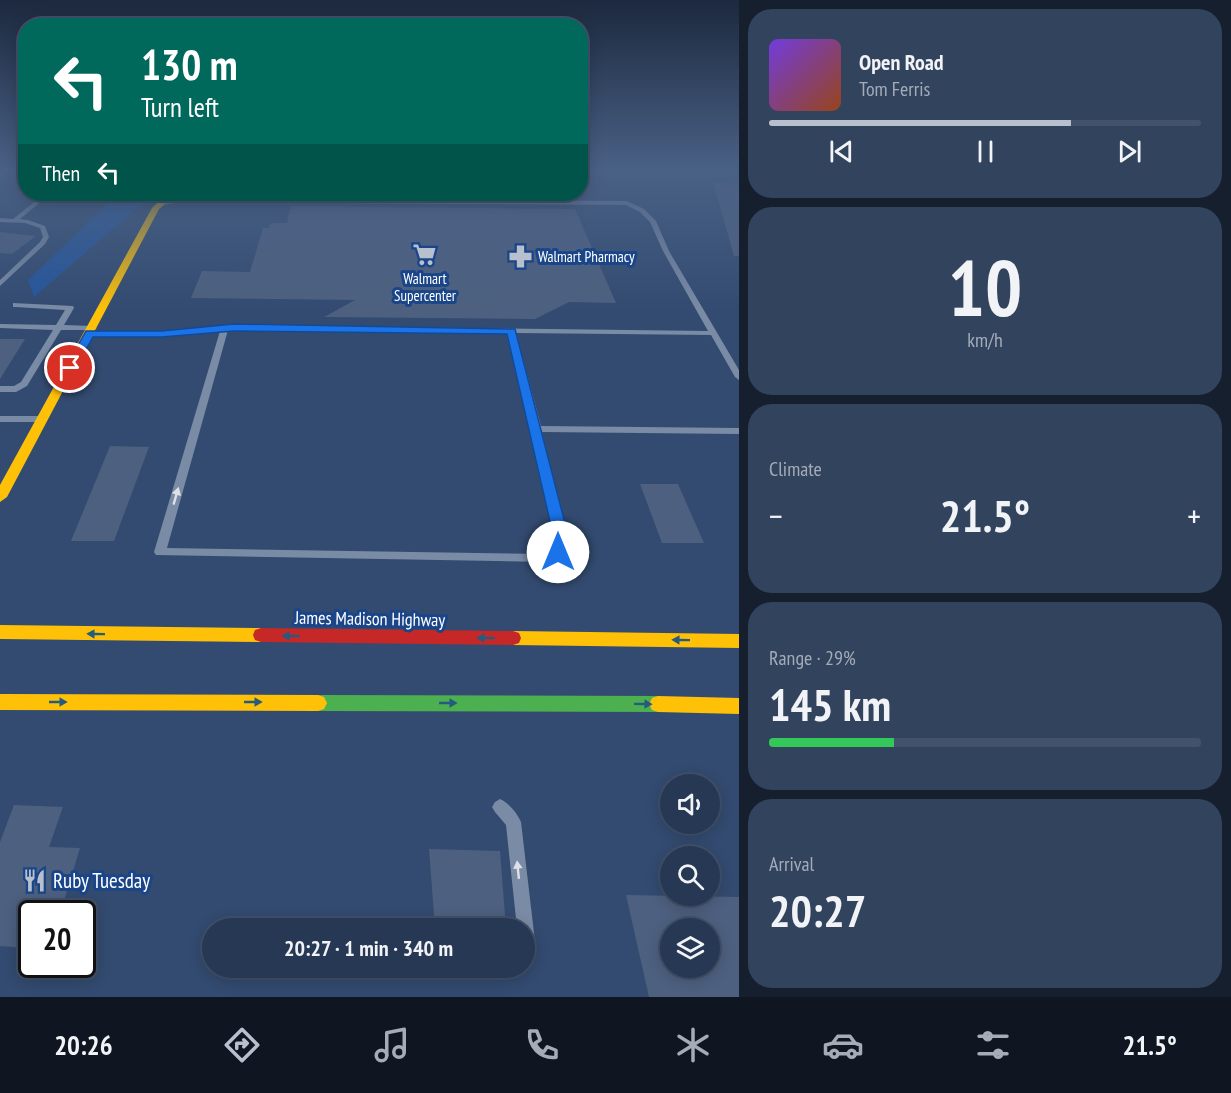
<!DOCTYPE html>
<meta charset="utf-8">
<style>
:root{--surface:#263854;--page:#32435e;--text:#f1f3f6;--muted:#a4acb8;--line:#42526b;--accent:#b8c0cd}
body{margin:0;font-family:"PT Sans Narrow",sans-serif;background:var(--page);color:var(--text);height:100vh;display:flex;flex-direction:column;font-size:22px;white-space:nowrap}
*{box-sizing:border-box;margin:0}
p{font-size:20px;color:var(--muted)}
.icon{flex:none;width:33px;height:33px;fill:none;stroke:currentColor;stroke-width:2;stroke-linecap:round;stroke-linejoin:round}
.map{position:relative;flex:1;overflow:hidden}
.drawer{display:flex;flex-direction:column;gap:9px;padding:9px;background:#151f2e;width:492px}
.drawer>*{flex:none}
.hud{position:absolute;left:18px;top:18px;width:570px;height:183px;border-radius:24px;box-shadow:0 3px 15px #0003,0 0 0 2px var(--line);background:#00695c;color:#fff;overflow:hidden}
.tools{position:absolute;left:660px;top:774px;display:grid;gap:12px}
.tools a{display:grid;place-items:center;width:60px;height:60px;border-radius:50%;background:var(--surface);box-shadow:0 3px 15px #0003,0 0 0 2px var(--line);font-size:30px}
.speed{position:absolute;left:18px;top:900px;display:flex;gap:12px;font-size:30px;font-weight:700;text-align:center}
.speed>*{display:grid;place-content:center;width:78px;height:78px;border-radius:50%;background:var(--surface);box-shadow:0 3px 15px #0003,0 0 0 2px var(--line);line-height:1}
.speed .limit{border:3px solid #111;border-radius:9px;background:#fff;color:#111}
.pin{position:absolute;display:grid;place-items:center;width:51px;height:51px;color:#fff;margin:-26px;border:3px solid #fff;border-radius:50%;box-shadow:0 2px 6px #0007}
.me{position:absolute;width:66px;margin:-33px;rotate:0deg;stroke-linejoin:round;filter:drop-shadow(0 0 4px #0008)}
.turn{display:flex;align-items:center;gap:21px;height:126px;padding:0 24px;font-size:27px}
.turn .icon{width:78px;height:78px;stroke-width:2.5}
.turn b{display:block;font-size:42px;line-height:51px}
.then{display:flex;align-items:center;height:57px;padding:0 24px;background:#0003;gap:12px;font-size:22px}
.big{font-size:45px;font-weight:800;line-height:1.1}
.drawer .card{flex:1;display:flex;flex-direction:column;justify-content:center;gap:9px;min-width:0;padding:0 21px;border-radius:24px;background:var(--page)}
.drawer .dial{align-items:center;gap:0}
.dial b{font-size:78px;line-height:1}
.song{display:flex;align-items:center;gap:18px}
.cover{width:72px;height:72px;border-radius:9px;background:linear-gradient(135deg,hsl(260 70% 55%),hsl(20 70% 35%))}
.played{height:6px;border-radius:3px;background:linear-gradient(90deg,var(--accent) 70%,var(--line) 70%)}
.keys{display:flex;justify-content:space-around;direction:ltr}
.heat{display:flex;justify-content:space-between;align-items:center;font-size:33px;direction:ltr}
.charge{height:9px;border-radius:4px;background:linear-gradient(90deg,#34c759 29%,var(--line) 0)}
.trip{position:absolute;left:202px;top:918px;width:333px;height:60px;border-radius:30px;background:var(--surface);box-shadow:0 3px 15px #0003,0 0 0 2px var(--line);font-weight:800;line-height:60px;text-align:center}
.tabs{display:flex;height:96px;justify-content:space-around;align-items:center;background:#0f1622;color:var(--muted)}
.tabs .icon{width:42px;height:42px}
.tabs .active{color:var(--accent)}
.tabs b{font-size:27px;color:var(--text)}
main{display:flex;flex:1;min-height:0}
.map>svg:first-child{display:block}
.green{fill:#24559b}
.building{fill:#4d607f;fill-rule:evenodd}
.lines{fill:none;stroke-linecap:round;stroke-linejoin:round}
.lane{fill:#7a8ba5;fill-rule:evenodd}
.fast{fill:#4caf50;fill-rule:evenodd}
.slow{fill:#ffc107;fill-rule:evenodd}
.jam{fill:#c62828;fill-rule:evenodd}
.oneway{fill:#dee2e8}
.oneway2{fill:#245b7e}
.route{fill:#1a73e8;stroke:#114b97;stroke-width:1.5}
.labels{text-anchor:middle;stroke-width:6;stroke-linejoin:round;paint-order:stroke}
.far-poi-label{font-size:15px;fill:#fff;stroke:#1a4689;text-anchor:start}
.street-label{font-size:18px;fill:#fff;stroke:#1a4689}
.near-poi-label{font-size:21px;fill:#fff;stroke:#1a4689;text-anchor:start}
</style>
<main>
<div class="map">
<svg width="739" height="997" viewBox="0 0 739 997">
<rect width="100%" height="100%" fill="#334b70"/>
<path class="green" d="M118,194h248l-215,2 -117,101 -6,-17z"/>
<path class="building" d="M713,182l26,2v72h-5z
M291,206l284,3 41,94 -47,-1 -34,17 -211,-2 31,-17 -164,-2 11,-27 48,1 13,-44h6l2,-5h16z
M0,232l36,4 -24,18 -12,-1z
M0,339h25l-25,40z
M110,446l39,1 -35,94h-43z
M640,484h38l26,59h-42z
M14,805l49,2 -14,40 31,1 -20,66h-28v21l-5,13 -27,-2v-104z
M429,849l71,2 6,77h-71z
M626,895l113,2v100h-90zM670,928h40v40h-40z"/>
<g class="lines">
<path class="lane" d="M3,170h6l-9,8v-5z
M44,194h6l-30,25 8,1 17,6 4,11 -4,7 -45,42v-6l40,-38 3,-5 -3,-9 -15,-5 -25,-1v-4l13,1z
M177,198l450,3 17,8 12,12 13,30 70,119v10l-4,-3 -24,-42 -195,-2 25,93 198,2v6l-197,-2 26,107 -6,16 -17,7 -389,-7 -2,-3 66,-221 -58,5h-72l-4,-2 1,-2h75l72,-7 474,6 -45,-80 -13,-29 -10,-10 -14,-7 -449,-3 -16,4 -3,-2zM228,330l279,3 25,96 24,110 -3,10 -9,5 -377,-6z
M13,303l60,3 1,2 -10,17 29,1 4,2 -4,2h-32l-34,56 -11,6h-16v-6h14l7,-4 32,-52 -53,-2v-4l56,1 9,-15 -49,-3h-3z
M0,416h41l5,3 -5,3h-41z
M500,799c9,4 17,14 21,23l15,128 -5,11 -6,3v-36h-8l-11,-103 -11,-13 -3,-5 3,-5z
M390,968h124l-3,6 -6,3 -107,1 -6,-3z"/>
<path class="fast" d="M318,695l340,1 6,2 3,6 -3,6 -6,2 -340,-1 -6,-2 -3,-6 3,-6z"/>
<path class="slow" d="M158,202l7,2 -6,5 -152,288 -7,5v-17l152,-277z
M0,625l261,3 6,2 2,5 -2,5 -6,2 -261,-3z
M513,631l226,3v14l-226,-3 -6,-2 -2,-5 2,-5z
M0,694l318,1 6,2 3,6 -3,6 -6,2 -318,-1z
M658,696l81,2v16l-81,-2 -6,-2 -3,-6 3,-6z"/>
<path class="jam" d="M261,628l252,3 6,2 2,5 -2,5 -6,2 -252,-3 -6,-2 -2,-5 2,-5z"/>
</g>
<defs><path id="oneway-solid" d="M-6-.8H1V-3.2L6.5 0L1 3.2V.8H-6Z" transform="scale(1.5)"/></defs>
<g class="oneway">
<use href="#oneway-solid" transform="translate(176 496) rotate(-74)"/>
<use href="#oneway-solid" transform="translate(518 870) rotate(-96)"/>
</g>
<g class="oneway2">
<use href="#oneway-solid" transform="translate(96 634) rotate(-179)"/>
<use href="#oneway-solid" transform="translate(291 636) rotate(-179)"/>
<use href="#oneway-solid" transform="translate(486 638) rotate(-179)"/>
<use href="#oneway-solid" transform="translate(681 640) rotate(-179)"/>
<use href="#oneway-solid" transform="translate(58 702)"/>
<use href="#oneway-solid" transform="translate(253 702)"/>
<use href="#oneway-solid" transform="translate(448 703)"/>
<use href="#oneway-solid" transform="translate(643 704) rotate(1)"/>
</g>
<linearGradient id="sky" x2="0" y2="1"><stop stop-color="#1c293e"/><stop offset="0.55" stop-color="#4a6186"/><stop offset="1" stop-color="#4a6186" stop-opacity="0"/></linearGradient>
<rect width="739" height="310" fill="url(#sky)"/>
<path class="route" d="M234,324l281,5 54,210 -6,17 -5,1 -7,-5 3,-13 -47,-205 -273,-3 -72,6h-69l-19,33 -9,-2 21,-37h76z"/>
<defs>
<symbol id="supermarket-bare" viewBox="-9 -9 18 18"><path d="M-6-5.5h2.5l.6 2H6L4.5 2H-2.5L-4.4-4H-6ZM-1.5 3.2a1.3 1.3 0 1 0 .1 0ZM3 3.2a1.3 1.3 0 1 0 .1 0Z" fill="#b8c0cd" stroke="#1a4689" stroke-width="2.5" paint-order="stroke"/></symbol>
<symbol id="pharmacy-bare" viewBox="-9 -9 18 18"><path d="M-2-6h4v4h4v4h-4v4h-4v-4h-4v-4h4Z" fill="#b8c0cd" stroke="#1a4689" stroke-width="2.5" paint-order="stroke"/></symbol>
<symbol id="restaurant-bare" viewBox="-9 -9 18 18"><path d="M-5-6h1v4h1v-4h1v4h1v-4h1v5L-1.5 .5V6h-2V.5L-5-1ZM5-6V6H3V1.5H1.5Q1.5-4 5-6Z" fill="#b8c0cd" stroke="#1a4689" stroke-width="2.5" paint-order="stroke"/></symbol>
</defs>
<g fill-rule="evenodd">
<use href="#supermarket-bare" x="408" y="238" width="33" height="33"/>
<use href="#pharmacy-bare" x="504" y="240" width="33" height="33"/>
<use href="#restaurant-bare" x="18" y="864" width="33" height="33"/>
</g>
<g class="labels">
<g class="far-poi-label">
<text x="538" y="262">Walmart Pharmacy</text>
<text x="425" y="284" text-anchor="middle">Walmart<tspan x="425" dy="17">Supercenter</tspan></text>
</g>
<g class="street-label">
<text transform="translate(370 619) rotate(1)" y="6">James Madison Highway</text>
</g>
<g class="near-poi-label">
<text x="53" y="888">Ruby Tuesday</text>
</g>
</g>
</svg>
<div class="tools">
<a><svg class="icon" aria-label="sound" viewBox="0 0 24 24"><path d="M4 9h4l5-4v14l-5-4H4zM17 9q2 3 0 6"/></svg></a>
<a><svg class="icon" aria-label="search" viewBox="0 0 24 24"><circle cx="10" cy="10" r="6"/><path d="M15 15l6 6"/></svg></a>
<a><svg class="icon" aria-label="layers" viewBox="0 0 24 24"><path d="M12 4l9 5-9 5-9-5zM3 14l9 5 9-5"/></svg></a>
</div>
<div class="speed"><div class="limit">20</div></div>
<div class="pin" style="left:70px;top:368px;background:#d93025"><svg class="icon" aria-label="arrive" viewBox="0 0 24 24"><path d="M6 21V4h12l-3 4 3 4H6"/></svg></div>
<svg class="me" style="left:558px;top:552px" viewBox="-20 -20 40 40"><circle r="19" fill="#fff"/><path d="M0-13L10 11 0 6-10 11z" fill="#1a73e8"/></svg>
<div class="trip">20:27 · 1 min · 340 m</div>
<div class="hud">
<div class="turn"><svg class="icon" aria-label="left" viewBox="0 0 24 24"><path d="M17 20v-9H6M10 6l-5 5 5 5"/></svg><div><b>130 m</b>Turn left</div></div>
<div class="then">Then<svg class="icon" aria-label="left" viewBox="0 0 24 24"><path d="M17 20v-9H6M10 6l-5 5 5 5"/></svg></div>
</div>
</div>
<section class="drawer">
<div class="card">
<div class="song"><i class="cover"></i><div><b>Open Road</b><p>Tom Ferris</p></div></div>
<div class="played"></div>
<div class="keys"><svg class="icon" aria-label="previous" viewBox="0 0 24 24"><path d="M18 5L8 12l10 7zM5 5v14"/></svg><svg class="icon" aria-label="pause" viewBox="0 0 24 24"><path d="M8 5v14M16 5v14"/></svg><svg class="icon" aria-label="next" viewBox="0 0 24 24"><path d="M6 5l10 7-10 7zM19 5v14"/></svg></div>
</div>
<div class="card dial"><b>10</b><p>km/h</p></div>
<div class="card"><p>Climate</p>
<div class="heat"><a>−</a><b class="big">21.5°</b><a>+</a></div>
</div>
<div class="card"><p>Range · 29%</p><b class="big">145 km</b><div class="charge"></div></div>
<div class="card"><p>Arrival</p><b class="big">20:27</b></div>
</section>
</main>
<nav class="tabs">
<b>20:26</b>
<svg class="icon active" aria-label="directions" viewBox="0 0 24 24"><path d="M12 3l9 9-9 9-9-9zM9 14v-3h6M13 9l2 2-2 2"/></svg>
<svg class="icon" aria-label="music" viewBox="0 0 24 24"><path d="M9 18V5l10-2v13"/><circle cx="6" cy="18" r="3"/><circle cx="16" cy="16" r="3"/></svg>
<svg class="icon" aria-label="phone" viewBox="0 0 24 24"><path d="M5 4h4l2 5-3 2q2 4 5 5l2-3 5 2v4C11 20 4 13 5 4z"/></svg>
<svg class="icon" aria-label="climate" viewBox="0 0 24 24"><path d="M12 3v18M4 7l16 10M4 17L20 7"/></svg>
<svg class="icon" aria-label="car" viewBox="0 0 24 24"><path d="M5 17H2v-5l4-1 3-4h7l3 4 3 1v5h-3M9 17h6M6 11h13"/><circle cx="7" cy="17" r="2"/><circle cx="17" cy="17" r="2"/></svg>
<svg class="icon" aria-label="filters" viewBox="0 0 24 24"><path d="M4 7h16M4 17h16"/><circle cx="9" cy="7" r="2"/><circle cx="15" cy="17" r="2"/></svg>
<b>21.5°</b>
</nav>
